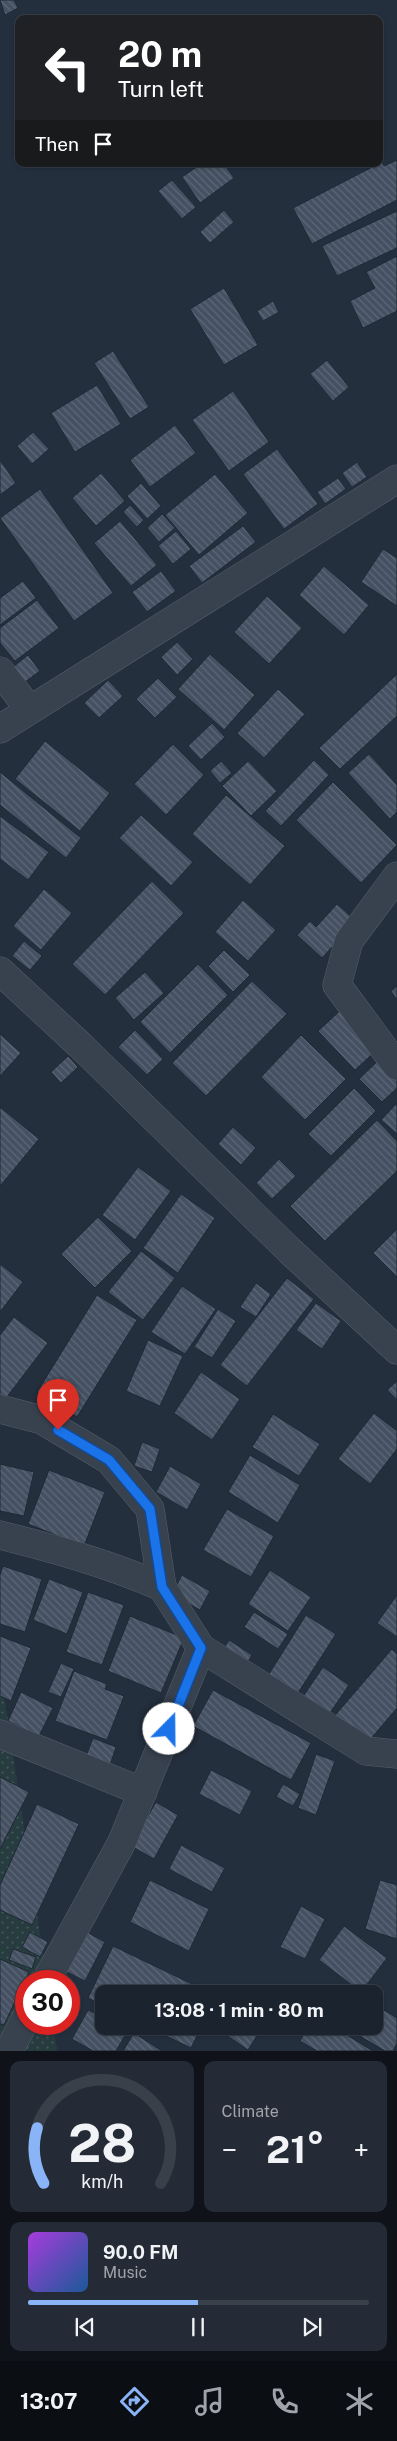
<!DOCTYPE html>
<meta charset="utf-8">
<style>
:root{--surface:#1b232e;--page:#242b36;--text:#f1f3f6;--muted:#a0a4aa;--line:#39404a;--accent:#8ab4f8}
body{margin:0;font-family:"Public Sans",sans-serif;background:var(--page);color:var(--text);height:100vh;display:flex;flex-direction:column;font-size:19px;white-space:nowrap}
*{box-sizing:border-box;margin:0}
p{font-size:16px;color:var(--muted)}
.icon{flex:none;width:28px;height:28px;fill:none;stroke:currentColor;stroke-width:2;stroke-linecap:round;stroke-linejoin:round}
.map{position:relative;height:2051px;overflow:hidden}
.panel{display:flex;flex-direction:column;gap:10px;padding:10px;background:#0f1319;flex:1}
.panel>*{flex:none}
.banner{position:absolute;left:15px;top:15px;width:368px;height:152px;border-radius:10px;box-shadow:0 1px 4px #0004,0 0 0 1px var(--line);background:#202124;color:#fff;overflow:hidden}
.speed{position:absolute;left:15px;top:1970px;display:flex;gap:10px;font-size:25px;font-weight:700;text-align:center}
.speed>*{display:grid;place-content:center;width:65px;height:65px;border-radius:50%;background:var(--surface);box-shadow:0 1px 4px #0004,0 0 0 1px var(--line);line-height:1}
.speed .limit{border:8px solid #d22;background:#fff;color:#111}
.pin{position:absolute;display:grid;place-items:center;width:42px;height:42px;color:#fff;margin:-51px -21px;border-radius:50% 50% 50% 0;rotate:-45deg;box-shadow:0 0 5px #0007}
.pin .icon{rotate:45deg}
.me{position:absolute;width:55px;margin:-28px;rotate:22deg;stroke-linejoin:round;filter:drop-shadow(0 0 4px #0008)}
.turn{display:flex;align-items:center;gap:18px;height:105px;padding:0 20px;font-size:22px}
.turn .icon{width:65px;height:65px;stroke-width:2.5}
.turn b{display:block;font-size:35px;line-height:42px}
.then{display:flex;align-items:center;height:48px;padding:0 20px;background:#0003;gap:10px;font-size:19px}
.big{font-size:38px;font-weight:700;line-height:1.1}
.panel .tile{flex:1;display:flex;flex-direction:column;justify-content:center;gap:8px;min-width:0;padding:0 18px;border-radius:10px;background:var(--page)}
.panel .dial{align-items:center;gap:0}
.dial svg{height:130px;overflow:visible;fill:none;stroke:var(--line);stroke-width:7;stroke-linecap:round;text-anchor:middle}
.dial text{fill:var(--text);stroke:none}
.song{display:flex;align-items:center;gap:15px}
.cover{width:60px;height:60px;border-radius:8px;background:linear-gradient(135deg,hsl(280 70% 55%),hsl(210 70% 35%))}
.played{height:5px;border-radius:2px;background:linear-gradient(90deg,var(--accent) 50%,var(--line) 50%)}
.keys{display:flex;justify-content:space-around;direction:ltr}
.heat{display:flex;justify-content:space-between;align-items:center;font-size:28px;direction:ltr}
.panel .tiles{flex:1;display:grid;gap:10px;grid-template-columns:1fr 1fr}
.tile:last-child{grid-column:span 2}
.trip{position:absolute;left:95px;top:1985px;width:288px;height:50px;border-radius:10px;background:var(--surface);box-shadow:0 1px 4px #0004,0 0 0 1px var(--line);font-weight:700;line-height:50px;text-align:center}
.tab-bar{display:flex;height:80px;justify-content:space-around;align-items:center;background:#0b0e12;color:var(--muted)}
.tab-bar .icon{width:35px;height:35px}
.tab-bar .current{color:var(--accent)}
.tab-bar b{font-size:22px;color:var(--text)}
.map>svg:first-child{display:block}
.grass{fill:url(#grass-dots)}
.building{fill:url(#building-back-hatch);stroke:#1f2835}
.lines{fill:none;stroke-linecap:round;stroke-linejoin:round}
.minor-casing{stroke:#565f6c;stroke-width:29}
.minor{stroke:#38414e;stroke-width:28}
.route-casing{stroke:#114b97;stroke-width:12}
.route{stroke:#1a73e8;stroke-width:9}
</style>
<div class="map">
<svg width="397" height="2051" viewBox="0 0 397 2051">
<defs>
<pattern id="grass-dots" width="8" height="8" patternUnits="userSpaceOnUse" patternTransform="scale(1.25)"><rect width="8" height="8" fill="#263c3f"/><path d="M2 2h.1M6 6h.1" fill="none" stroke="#435659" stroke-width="1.8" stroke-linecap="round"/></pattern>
<pattern id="building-back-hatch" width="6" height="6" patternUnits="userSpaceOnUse" patternTransform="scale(1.25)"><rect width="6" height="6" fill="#455162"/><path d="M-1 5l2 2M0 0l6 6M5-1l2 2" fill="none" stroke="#5d6877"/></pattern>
</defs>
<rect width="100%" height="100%" fill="#242f3e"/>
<path class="grass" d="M0,1668l47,313h-21v43h27l4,27h-57z"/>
<path class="building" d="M0,0h14l4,8 -13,7z
M397,160v40l-85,44 -19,-36 89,-46 2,4z
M201,164h23l10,14 -34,25 -18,-26z
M172,180l24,27 -14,12 -24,-28z
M224,210l10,12 -24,21 -10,-11z
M397,211v37l-60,28 -15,-30z
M397,256v55l-34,17 -13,-27 25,-13 -9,-16z
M224,288l34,57 -34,20 -34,-56z
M273,301l6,11 -16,9 -6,-10z
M113,351l36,56 -19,12 -36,-56z
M327,360l22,27 -16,14 -23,-27z
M97,385l24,39 -46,28 -24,-39z
M233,391l36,51 -40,29 -37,-51z
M175,425l21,28 -46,34 -20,-27z
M33,432l16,17 -17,15 -15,-18z
M277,449l41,55 -34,25 -41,-55z
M0,460l16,23 -16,12z
M357,462l10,15 -15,10 -10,-14z
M101,473l24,28 -29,25 -24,-28z
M215,474l33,39 -49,42 -34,-40z
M338,478l8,11 -21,15 -8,-12z
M141,483l20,23 -14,13 -20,-23z
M40,489l73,104 -39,28 -74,-103z
M130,505l14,15 -7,7 -14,-15z
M162,514l13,14 -16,14 -12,-14z
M120,521l37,44 -26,21 -37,-43z
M243,526l13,16 -54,41 -13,-17z
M176,531l15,18 -18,15 -15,-18z
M383,549l14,9v48l-36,-24z
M324,566l45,39 -25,30 -45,-40z
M161,571l15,20 -29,21 -15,-20z
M23,581l13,17 -36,27v-27z
M267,596l35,32 -33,36 -35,-32z
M37,600l22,28 -44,33 -15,-18v-15z
M177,642l16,17 -16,16 -16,-18z
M210,654l45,41 -31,35 -46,-41z
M28,655l12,16 -15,11 -12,-15z
M397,674v42l-57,53 -21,-21z
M158,678l19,19 -22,21 -19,-19z
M108,680l15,16 -24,22 -15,-15z
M278,689l27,25 -41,44 -27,-25z
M212,723l13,14 -24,23 -13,-14z
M45,741l65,52 -30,38 -65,-52z
M173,744l31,31 -38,40 -32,-31z
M369,754l28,31v27l-7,7 -42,-46z
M314,760l15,15 -48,51 -16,-15z
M221,761l11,12 -12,10 -10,-12z
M248,761l29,30 -26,25 -29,-30z
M0,772l81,66 -15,20 -66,-53z
M333,782l64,63 -36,38 -65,-63z
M226,795l59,51 -35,39 -58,-51z
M141,815l52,47 -22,24 -52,-48z
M0,816l49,36 -21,28 -28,-21z
M152,881l32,32 -79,82 -33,-31z
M44,889l28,24 -31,37 -28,-24z
M243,900l33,30 -28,31 -33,-29z
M337,904l19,17 -34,37 -25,-23 13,-14 6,6z
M24,941l18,15 -12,14 -18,-14z
M224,950l26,25 -17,17 -25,-26z
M198,964l30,31 -58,58 -30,-31z
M145,972l19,21 -30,27 -19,-22z
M252,981l35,33 -81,82 -34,-33z
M397,986v14l-6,-9z
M343,1008l37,39 -25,23 -37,-39z
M135,1030l28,29 -16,16 -29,-28z
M0,1034l21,19 -21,23z
M301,1035l45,44 -41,41 -44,-43z
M68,1056l10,11 -17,16 -10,-11z
M383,1056l14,14v18l-15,14 -23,-23z
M354,1088l22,23 -45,45 -23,-22z
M397,1103v31l-16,-14z
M0,1107l39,32 -38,46 -1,-1z
M377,1120l20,21v30l-72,70 -35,-35z
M233,1127l23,21 -15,17 -23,-21z
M279,1159l17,17 -24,23 -16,-16z
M138,1167l33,24 -36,49 -33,-25z
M181,1194l34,24 -37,55 -35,-25z
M98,1217l34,34 -37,37 -34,-34z
M397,1229v48l-24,-24z
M141,1251l34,27 -32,42 -35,-28z
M0,1264l23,18 -23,30z
M287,1278l27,21 -67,87 -27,-21z
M256,1283l15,11 -15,23 -16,-10z
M182,1286l34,23 -31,45 -34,-22z
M97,1295l40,25 -60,97 -40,-25z
M316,1303l25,18 -19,28 -26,-19z
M218,1309l18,12 -24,37 -18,-11z
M14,1317l34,26 -45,59 -3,-2v-65z
M148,1340l35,16 -23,50 -34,-15z
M201,1372l39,27 -28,41 -38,-27z
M397,1381v19l-10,-10z
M374,1413l23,18v18l-27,35 -32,-25z
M273,1414l47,30 -21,32 -47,-29z
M142,1442l18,7 -8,23 -18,-6z
M250,1455l50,30 -22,38 -50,-31z
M0,1464l34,8 -10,44 -24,-5z
M170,1466l31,18 -14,26 -31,-18z
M49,1470l56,22 -21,54 -56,-22z
M227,1509l47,27 -23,41 -48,-27z
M3,1566l39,13 -17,53 -25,-8v-49z
M270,1570l41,27 -23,34 -40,-27z
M182,1575l28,16 -10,19 -28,-16z
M49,1579l34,13 -16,42 -34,-14z
M88,1592l36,13 -22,60 -36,-13z
M397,1595v42l-20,-14z
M254,1612l34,22 -10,15 -34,-22z
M306,1615l30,19 -38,59 -29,-19z
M130,1616l54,22 -23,55 -53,-22z
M0,1636l31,12 -20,53 -11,-5z
M229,1640l23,15 -8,13 -23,-15z
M392,1649l5,5v54l-34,40 -32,-28z
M61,1663l13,6 -13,28 -13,-5z
M323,1667l26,18 -21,31 -26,-18z
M74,1671l33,13 -2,5 19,7 -17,44 -52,-19z
M213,1690l98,53 -20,37 -98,-54z
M21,1692l32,16 -14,28 -31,-15z
M93,1738l23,9 -6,18 -24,-9z
M316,1754l19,7 -19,54 -18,-7z
M211,1770l41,21 -12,24 -41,-21z
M0,1777l29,15 -29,57z
M283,1784l17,10 -7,12 -17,-9z
M156,1802l22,13 -24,44 -23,-13z
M37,1804l42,20 -47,101 -32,-15v-25z
M181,1845l44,23 -13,24 -43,-23z
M150,1880l59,29 -20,42 -59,-29z
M380,1880l17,5v54l-32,-10z
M301,1906l24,13 -20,40 -25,-12z
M344,1926l43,32 -26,34 -42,-32z
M83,1930l22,12 -20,39 -22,-11z
M30,1932l18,10 -8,15 -18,-10z
M113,1946l100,48h-109v12l-16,-8z
M13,1949l23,8 -4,12 -23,-9z
M0,1959l29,13 -25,53 -4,-1z
M339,1984l17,10h-23z
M374,2004l23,14v25l-4,8h-8l-42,-25h31z
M88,2010l16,8v8h14l9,6 -11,19h-23l-21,-12z
M146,2026h56l-11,22z
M221,2026h42l-15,24 -29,-20z
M308,2026h24l41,25h-56l-17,-10z
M134,2033l28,18h-39z"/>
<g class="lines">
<defs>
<path id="minor" d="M0,671l29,38
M0,729l397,-250
M397,876l-48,65 -12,44 60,81
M0,971l81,75 209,205 107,99
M0,1409l42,11 67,40 41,49 12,78 39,61 -79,194 -76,139
M0,1535c56,14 109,29 162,52
M201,1648l165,103 31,3
M0,1734l143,58
M9,2051l17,-33"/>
</defs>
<use href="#minor" class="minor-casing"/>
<use href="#minor" class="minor"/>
</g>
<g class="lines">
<defs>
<path id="route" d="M58,1430l51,30 41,49 12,78 39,61 -32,81"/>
</defs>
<use href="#route" class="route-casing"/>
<use href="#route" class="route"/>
</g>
</svg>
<div class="speed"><div class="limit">30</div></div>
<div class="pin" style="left:58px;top:1430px;background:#d93025"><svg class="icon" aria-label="arrive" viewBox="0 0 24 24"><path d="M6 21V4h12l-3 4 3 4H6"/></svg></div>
<svg class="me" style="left:169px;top:1729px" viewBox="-20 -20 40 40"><circle r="19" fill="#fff"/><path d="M0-13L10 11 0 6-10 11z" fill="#1a73e8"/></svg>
<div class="trip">13:08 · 1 min · 80 m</div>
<div class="banner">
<div class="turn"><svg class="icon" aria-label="left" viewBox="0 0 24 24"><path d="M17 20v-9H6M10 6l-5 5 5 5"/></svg><div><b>20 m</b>Turn left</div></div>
<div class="then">Then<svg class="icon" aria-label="arrive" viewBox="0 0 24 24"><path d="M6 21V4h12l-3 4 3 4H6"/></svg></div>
</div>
</div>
<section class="panel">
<div class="tiles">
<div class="tile dial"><svg viewBox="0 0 100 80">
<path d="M14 69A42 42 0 1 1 86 69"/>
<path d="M14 69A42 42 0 0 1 10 35" stroke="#8ab4f8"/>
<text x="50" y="56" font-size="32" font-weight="700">28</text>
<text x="50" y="72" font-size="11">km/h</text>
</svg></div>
<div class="tile"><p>Climate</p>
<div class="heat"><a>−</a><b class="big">21°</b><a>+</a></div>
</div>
<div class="tile">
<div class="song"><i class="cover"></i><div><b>90.0 FM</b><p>Music</p></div></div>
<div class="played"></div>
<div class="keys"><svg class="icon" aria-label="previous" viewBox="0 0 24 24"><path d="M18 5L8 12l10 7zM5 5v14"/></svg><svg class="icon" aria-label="pause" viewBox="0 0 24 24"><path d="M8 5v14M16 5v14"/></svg><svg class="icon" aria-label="next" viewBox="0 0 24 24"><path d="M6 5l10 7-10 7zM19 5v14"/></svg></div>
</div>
</div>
</section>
<nav class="tab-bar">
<b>13:07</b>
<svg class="icon current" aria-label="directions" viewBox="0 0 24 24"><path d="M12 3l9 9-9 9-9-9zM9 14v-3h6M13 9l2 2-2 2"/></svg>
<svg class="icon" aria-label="music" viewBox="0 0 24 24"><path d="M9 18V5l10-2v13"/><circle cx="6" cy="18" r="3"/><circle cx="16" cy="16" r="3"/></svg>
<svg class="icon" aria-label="phone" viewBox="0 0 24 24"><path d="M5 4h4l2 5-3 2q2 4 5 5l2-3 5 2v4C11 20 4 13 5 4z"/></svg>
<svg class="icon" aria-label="climate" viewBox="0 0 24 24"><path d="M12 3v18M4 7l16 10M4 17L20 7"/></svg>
</nav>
